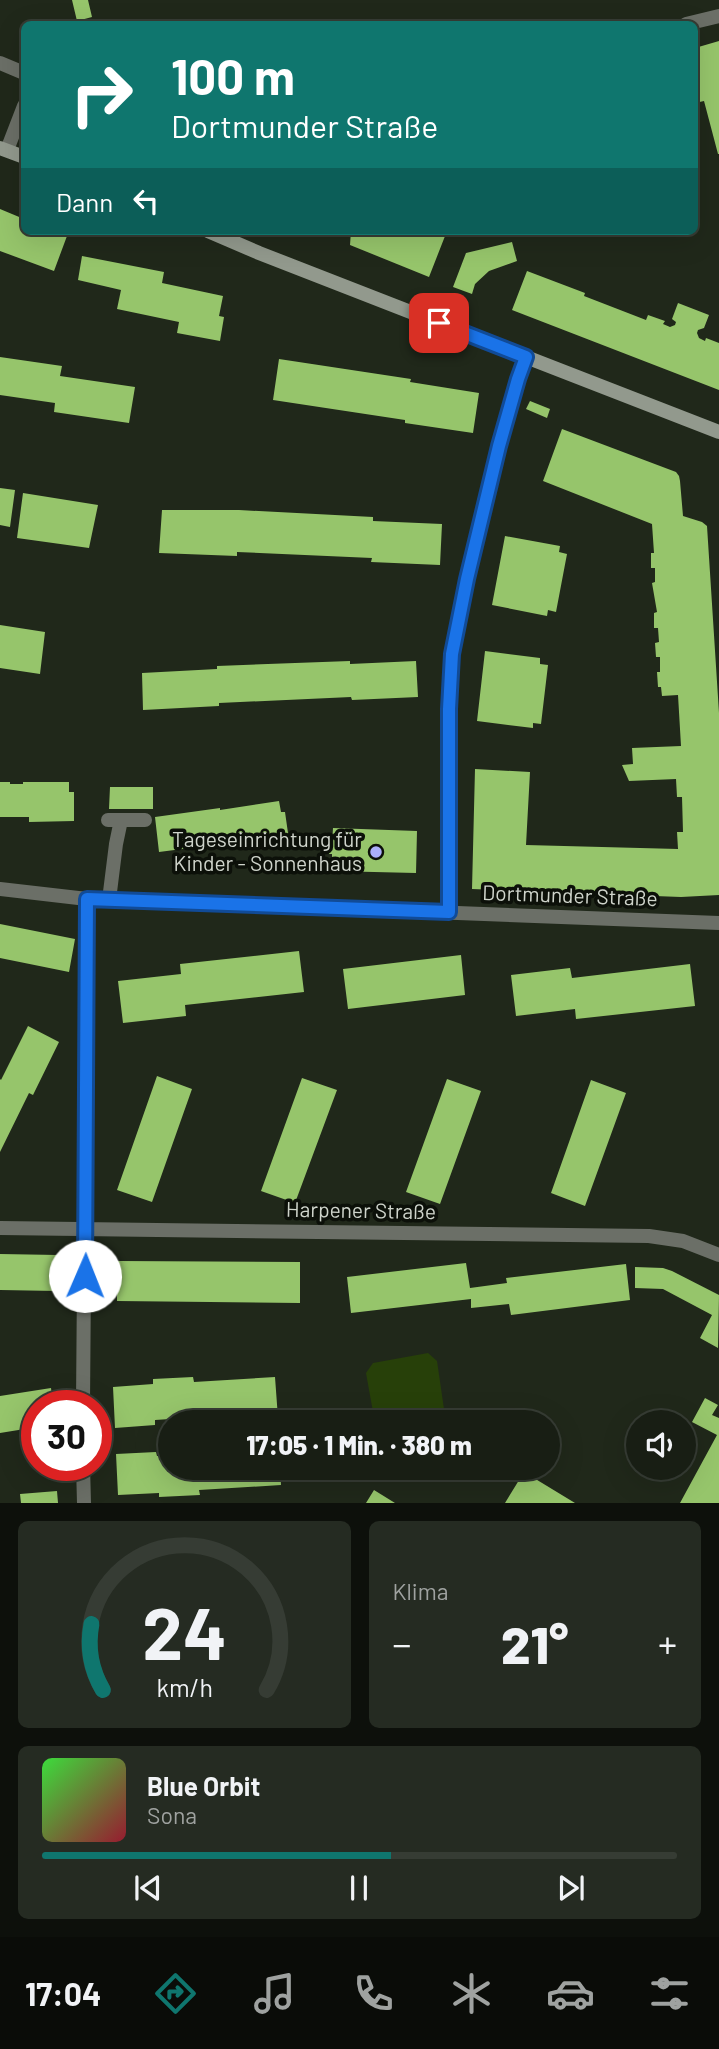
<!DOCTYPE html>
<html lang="de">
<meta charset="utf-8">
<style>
:root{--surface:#181e14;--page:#252b22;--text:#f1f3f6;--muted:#9fa2a0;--line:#363c34;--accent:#0f766e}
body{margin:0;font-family:Barlow,sans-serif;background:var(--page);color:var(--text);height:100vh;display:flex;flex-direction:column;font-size:26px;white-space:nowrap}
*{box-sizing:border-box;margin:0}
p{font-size:23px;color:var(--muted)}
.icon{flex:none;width:38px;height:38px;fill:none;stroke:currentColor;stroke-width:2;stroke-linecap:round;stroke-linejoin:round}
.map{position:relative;height:1503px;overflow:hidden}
.panel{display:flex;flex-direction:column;gap:18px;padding:18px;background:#0d100b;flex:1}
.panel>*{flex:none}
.top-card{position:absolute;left:21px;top:21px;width:677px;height:214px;border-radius:10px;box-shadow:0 7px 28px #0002,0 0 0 2px var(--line);background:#0f766e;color:#fff;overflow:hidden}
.controls{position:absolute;left:626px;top:1410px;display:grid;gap:14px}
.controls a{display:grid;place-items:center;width:70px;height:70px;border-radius:50%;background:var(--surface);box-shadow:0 7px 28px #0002,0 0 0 2px var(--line);font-size:35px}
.speed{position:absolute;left:21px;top:1390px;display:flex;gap:14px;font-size:35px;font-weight:700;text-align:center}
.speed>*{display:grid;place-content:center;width:91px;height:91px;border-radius:50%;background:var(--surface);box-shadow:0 7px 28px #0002,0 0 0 2px var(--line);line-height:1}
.speed .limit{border:10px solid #d22;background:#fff;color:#111}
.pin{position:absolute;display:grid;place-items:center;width:60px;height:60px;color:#fff;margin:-30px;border-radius:14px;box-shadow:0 4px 10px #0006}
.me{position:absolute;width:77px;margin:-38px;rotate:1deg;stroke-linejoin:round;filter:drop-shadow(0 0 5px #0008)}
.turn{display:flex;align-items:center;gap:24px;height:147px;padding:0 35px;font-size:32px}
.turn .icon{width:91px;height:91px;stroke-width:2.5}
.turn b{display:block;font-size:49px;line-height:60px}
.then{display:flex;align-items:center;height:66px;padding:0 35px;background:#0003;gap:14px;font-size:26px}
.big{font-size:52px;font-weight:800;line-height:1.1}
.panel .tile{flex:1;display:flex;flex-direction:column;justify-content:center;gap:10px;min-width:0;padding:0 24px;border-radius:10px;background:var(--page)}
.panel .dial{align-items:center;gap:0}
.dial svg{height:182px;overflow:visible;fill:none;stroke:var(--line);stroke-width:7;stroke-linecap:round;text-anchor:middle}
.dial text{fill:var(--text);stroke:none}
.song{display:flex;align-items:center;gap:21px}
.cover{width:84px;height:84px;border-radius:10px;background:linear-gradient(135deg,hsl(120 70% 55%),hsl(350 70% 35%))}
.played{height:7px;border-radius:4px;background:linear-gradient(90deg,var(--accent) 55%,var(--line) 55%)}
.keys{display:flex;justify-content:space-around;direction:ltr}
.heat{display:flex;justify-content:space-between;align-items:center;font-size:38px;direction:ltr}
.panel .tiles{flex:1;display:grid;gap:18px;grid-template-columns:1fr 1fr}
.tile:last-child{grid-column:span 2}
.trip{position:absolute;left:158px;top:1410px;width:402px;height:70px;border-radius:35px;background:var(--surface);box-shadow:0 7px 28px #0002,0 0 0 2px var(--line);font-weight:800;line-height:70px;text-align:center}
.tab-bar{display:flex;height:112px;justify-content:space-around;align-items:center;background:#0a0c08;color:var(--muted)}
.tab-bar .icon{width:49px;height:49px}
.tab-bar .selected{color:var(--accent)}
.tab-bar b{font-size:32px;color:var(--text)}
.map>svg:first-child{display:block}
.green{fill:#274009}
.building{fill:#96c56b}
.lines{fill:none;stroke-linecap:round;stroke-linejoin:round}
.lane{stroke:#6b6f67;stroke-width:14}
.street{stroke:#6b6f67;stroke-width:14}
.secondary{stroke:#92998d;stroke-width:14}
.route-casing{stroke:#114b97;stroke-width:18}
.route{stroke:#1a73e8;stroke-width:12}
.poi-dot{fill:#abaffb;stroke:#0c1009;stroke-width:2.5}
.labels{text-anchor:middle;stroke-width:7;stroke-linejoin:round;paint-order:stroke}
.poi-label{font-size:21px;fill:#cfd4cb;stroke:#0c1009;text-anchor:end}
.street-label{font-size:21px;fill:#cfd4cb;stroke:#0c1009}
</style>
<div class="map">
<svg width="719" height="1503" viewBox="0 0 719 1503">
<rect width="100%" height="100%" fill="#20281a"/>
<path class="green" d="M428,1353l9,8 8,55 -5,7h-65l-9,-50 7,-10z"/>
<path class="building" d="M72,0h16l4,17 -15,4z
M719,41v113h-1l-14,-53 -9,2v-55z
M0,209l24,10v12h31l12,5 -13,35 -54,-20z
M351,231h96l-18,46 -79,-32z
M512,242l5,19 -28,10 -14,13 -3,10 -19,-7 13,-34z
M82,256l82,16 -2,11 61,13 -4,20 5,1 -4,24 -43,-8 2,-11 -62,-13 4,-19 -43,-10z
M527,271l58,22 -1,3 62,24 2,-5 17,6 -2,3 7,3 5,-2 1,-3 -4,-3 6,-16 31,12 -5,13 -6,2 -1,3 2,5 6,3 1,-3 13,5v47l-207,-80z
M0,357l62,9 -2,10 75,11 -6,36 -75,-11 1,-9 -55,-8z
M279,359l132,20 -1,3 69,11 -6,40 -68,-10v-3l-132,-20z
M530,401l20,8 -3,9 -21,-9z
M562,429l114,43 3,4 1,5 3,35 19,6 5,4 12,187v182l-38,2 -209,-8 3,-120 55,3 -4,73 152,4 -1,-17h6l-1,-35h-5l-1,-18 -47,2 -7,-16 11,-1 -1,-16 49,-2 -3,-51 -16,1 -1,-9h-3l-1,-15h3v-15h-4l-1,-14 4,-1 -1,-14h-4v-15l3,-1 -5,-29 3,-1v-14h-4v-15h3l-2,-29 -109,-43z
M0,488l15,2 -5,37 -10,-2z
M23,493l75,12 -9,43 -72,-10z
M162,510h77l134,7v4l69,3 -2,41 -69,-3 1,-4 -135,-6v4l-78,-3z
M505,536l55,10 -1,6 8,2 -11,58 -8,-2 -1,6 -55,-11z
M0,625l45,7 -5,42 -40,-6z
M485,651l55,7v6l8,1 -7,59 -8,-1v5l-56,-7z
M350,661v3l66,-3 2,36 -66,3 -1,-3 -132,6v3l-76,4 -1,-37 75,-4v-3z
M0,782h10v2h13v-2h46v10h5v29l-45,1v-5h-29z
M110,787h43v22h-44z
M279,801l2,11h4l4,28 -44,6 -1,-5 -85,11 -4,-35 65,-9v2z
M333,828l84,3 -1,42 -84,-2v-17h-3l1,-11 2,1z
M0,924l75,15 -6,33 -69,-14z
M299,951l5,41 -119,13 1,11 -63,7 -5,-42 63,-7 -1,-10z
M461,955l4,40 -117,14 -5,-40z
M690,964l5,42 -119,13 -1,-10 -59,7 -5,-41 59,-7 2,10z
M28,1026l31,16 -26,53 -4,-2 -29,59v-73l1,1z
M157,1076l35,13 -40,113 -35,-12z
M302,1078l35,12 -42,113 -34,-12z
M447,1079l34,12 -41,113 -34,-12z
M591,1080l35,13 -41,113 -34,-13z
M0,1254l58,1 -1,36 -57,-1z
M117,1261l183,1v41l-183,-2z
M466,1263l4,25 37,-5 -1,-5 120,-14 4,36 -119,15 -2,-11 -38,4v-9l-120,14 -4,-36z
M635,1267l28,1 9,3 47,24 -1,53 -18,-10 12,-23 -49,-26 -28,-1z
M193,1377l1,5 81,-5 3,41 -82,5v-5l-26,1 -15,1v5l-40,3 -2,-41 40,-3v-5z
M51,1388l2,17h-16v22l-37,6v-37z
M705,1398l13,7 -6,10 7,3v85h-39l37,-68 -25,-13z
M156,1452l1,4 13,-1v13h110l1,17 -82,5 1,5 -41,2v-4l-41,2 -2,-41z
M524,1472l51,31h-70z
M374,1490l21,13h-29z
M57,1491l1,12h-37l-1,-9z"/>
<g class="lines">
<path class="lane" d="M0,63l24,10
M7,150l17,-44
M108,820h37
M109,900l7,-56 5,-24"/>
<path class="street" d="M686,24l33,-8
M0,889l87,10 632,24
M449,912c0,-85 -5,-171 3,-255 5,-47 19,-95 30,-141 13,-53 24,-108 44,-159
M0,1228l649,8 34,5 36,14
M83,1405l4,-506
M83,1465l1,38"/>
<path class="secondary" d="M0,148l24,9
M208,231l51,22 460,179"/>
</g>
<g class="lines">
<defs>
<path id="route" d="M85,1276l2,-377 362,13v-203l3,-55 15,-75 32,-133 19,-67 8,-22 -87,-34"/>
</defs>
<use href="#route" class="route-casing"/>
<use href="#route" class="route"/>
</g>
<circle class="poi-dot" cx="376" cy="852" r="7"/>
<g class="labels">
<g class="poi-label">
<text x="362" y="847">Tageseinrichtung für<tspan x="362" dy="24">Kinder - Sonnenhaus</tspan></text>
</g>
<g class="street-label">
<text transform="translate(570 896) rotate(2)" y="7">Dortmunder Straße</text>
<text transform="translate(361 1211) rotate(1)" y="7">Harpener Straße</text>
</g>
</g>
</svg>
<div class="controls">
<a><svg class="icon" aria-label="sound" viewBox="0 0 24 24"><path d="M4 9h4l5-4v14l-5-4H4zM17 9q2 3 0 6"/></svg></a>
</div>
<div class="speed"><div class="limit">30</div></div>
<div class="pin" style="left:439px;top:323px;background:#d93025"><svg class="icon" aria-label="arrive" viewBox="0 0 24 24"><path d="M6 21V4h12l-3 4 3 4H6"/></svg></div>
<svg class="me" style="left:85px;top:1276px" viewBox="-20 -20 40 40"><circle r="19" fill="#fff"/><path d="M0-13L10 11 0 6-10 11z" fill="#1a73e8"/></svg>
<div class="trip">17:05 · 1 Min. · 380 m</div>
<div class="top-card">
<div class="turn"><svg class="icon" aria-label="right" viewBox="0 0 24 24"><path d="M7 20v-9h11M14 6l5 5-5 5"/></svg><div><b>100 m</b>Dortmunder Straße</div></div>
<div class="then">Dann<svg class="icon" aria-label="left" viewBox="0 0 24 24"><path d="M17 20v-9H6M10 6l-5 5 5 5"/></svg></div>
</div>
</div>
<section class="panel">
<div class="tiles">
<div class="tile dial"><svg viewBox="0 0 100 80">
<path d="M14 69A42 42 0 1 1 86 69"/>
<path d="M14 69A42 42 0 0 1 9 40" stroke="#0f766e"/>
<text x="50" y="56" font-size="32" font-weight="700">24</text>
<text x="50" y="72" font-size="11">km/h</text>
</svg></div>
<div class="tile"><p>Klima</p>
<div class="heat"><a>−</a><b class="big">21°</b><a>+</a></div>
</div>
<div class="tile">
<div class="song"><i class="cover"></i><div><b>Blue Orbit</b><p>Sona</p></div></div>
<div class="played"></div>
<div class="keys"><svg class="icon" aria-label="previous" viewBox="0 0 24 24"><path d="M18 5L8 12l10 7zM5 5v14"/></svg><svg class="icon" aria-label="pause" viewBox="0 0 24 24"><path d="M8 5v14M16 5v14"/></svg><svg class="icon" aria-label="next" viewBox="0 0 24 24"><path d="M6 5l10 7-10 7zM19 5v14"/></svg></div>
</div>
</div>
</section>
<nav class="tab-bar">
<b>17:04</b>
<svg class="icon selected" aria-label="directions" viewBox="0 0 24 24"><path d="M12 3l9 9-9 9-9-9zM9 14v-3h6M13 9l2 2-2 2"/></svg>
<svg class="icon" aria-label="music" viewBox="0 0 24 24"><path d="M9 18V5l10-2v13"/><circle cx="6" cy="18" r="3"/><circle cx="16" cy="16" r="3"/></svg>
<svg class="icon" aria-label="phone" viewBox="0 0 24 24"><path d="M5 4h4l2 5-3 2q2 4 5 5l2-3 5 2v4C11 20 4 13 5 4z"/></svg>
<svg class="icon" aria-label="climate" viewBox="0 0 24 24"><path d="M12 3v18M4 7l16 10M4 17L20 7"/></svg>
<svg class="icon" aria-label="car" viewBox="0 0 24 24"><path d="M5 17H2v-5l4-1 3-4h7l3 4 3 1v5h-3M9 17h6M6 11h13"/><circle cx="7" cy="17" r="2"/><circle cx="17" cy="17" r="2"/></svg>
<svg class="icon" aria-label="filters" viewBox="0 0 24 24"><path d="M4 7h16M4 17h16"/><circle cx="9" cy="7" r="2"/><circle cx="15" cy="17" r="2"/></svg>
</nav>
